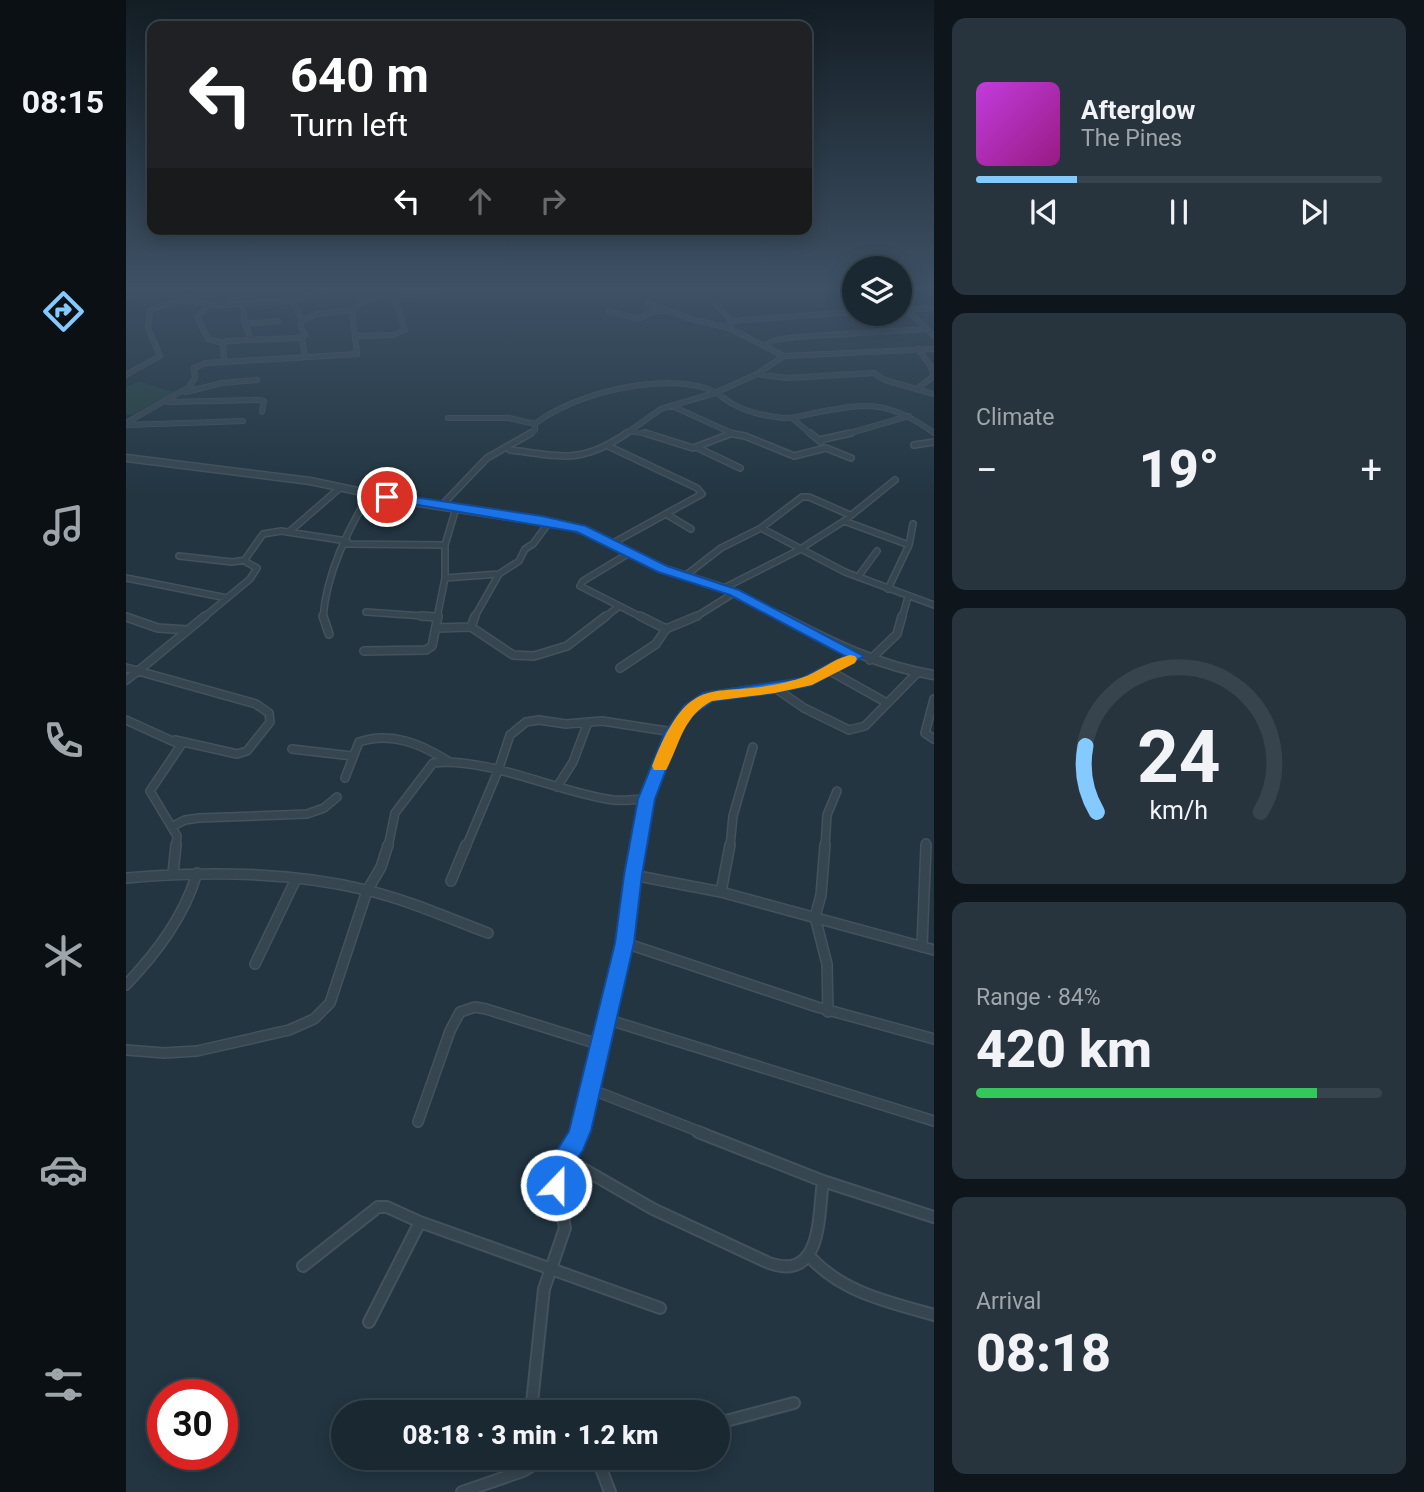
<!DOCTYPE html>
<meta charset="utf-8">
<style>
:root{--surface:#1a2831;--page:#27343d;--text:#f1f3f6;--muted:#9fa6ab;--line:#38444d;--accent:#84c9ff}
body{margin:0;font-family:Roboto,sans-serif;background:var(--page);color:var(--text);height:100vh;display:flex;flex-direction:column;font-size:26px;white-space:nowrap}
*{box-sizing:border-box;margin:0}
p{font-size:23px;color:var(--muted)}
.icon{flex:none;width:38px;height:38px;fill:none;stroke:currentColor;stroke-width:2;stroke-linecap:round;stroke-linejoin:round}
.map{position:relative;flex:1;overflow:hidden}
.drawer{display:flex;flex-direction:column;gap:18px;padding:18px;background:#0e161b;width:490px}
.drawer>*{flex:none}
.hud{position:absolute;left:21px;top:21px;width:665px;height:214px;border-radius:14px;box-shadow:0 4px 18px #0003,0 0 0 2px var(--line);background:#202124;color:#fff;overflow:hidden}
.controls{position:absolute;left:716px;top:256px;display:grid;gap:14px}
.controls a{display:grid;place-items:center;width:70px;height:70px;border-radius:50%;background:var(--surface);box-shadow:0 4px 18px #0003,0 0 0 2px var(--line);font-size:35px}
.speed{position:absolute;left:21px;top:1379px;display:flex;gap:14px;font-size:35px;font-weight:700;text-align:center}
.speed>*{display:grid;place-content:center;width:91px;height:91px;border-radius:50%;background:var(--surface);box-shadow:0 4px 18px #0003,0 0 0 2px var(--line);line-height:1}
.speed .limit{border:10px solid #d22;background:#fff;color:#111}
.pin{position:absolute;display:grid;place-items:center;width:60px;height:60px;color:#fff;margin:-30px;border:4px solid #fff;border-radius:50%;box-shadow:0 2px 7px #0007}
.me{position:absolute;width:77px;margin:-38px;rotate:22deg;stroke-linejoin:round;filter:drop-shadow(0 0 5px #0008)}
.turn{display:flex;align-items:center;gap:24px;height:147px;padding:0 28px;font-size:32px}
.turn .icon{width:91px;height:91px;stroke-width:2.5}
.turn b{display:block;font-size:49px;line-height:60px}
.lanes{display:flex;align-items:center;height:66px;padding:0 28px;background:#0003;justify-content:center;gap:35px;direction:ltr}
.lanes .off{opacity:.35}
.big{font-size:52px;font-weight:800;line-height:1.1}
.drawer .widget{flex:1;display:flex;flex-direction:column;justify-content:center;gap:10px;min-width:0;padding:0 24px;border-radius:14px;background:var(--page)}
.drawer .dial{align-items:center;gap:0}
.dial svg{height:182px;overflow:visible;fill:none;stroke:var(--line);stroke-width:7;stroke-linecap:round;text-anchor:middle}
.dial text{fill:var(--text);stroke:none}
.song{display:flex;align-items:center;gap:21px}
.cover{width:84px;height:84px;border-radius:10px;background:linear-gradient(135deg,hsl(290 70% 55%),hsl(310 70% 35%))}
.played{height:7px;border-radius:4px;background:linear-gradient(90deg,var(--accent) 25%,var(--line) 25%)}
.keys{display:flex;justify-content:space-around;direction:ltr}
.heat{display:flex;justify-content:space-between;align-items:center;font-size:38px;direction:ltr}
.charge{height:10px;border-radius:5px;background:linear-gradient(90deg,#34c759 84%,var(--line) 0)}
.trip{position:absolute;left:205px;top:1400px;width:399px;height:70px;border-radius:35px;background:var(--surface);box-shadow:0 4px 18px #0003,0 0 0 2px var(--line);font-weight:800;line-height:70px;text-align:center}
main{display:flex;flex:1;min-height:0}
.menu{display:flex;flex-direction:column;width:126px;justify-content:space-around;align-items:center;background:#0a1014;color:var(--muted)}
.menu .icon{width:49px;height:49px}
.menu .active{color:var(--accent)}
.menu b{font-size:32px;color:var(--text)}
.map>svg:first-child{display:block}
.green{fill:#244240}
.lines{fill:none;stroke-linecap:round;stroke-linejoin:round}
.minor-far4-casing{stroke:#43525c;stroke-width:6}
.minor-far3-casing{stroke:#43525c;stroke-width:8}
.minor-far2-casing{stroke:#43525c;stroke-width:10}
.minor-far1-casing{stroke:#43525c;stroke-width:12}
.minor-casing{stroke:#43525c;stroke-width:14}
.tertiary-far1-casing{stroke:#43525c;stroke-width:9}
.tertiary-casing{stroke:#43525c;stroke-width:11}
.minor-far4{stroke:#364650;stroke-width:4.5}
.minor-far3{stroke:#364650;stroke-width:5}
.minor-far2{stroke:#364650;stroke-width:7}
.minor-far1{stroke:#364650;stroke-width:9}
.minor{stroke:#364650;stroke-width:10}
.tertiary-far1{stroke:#364650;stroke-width:6}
.tertiary{stroke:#364650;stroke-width:8}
.route{fill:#1a73e8;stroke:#114b97;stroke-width:2}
.slow{fill:#f59e0b}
</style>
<main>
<nav class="menu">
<b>08:15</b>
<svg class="icon active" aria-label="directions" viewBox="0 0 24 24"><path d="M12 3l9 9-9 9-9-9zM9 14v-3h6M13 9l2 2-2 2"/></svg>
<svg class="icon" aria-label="music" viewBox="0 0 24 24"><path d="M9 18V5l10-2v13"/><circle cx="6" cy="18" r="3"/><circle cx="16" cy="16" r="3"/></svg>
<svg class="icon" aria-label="phone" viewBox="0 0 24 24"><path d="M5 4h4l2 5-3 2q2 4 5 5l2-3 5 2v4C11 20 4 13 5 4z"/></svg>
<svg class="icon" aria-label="climate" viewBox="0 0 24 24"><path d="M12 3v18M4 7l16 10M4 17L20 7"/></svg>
<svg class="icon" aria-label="car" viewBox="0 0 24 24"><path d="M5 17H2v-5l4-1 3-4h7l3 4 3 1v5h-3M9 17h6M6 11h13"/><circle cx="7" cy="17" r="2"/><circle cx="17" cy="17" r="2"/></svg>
<svg class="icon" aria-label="filters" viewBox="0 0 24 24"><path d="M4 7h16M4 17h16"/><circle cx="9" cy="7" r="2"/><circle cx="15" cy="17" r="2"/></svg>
</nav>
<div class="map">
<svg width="808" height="1492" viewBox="0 0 808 1492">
<rect width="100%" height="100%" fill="#223541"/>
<path class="green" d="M12,381l36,11 -42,23 -6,-2v-25z"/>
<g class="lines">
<defs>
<path id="minor-far4" d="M98,288l7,8 -1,8
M240,288l8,8
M0,298l24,-10
M166,299l64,-11
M53,300l39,5 75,-4
M117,303l1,18 7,19
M522,303l43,16 38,9
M83,304l-12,13 11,22 16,4
M774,310l34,-2
M781,310l27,26
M483,311l29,8 15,-8h12
M176,321l14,-7 36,-4 9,-7 23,-8 66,-3
M605,321l123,-9
M119,324l33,-3
M231,336l36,-1 12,-5 -11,-35
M176,338l3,19
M640,345l9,-5 21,-3 131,-8
M792,349l12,16 4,11 -16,12
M658,356l150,-7
M98,360l-1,-16 4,-3 71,-3 7,-3 -5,-10 2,-4 -16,-33
M631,374l29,4 88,-5 11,7 49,14
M0,375l34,-19 -12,-28 2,-18 67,-22
M60,392l36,-9 35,-3
M42,402l90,-2 6,1 -2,11
M546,406l64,29
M322,418h61l26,6
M666,418l20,17
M0,423l63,-36 6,-9 -1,-10 12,-5 151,-9 -5,-44
M0,425l117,-4
M503,431l26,4
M403,435l6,-5v-6c39,-31 125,-51 173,-35 9,3 15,9 23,14 15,9 34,13 51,15 13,1 25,-4 37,-6 51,-10 72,-10 115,21
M498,435l37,-26 54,-16 42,-19 27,-18 -55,-28 2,-7 -15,-17
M717,435l66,-19"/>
<path id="minor-far3" d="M519,433l48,15 37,-14
M602,433l17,3 49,20 32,-8 25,10
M684,433l11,9
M693,440l32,-7
M788,445l20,-3
M482,446l89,42 5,6 -89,49
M572,448l42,20
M384,450c52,6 70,15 117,-17
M315,506l46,-48 44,-25
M540,514l25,15
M718,521l65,24 -21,44
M635,528l41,-31h7l41,18
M163,532l52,-45
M220,544l99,1
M783,545l4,-21
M505,552l-48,29 -3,5 63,32
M53,556l53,6 14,-2
M559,576l36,-28 40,-20 84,44 89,33
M732,577l19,-26
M0,578l101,20
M319,578l54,-4
M598,588l73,-37 47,-30 51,-41
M240,612l72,5
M77,618l47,-39 7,-11 -11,-6v-4l17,-24 18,-3 66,10
M197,618c3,-43 25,-90 48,-126
M311,618l8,-40v-33l11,-37
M348,618l25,-44 20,-13 6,-12 8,-5 17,-23
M478,618l14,-11
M568,618l40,-25
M776,618l6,-21"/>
<path id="minor-far2" d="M197,616l6,18
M295,616l17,1
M514,616l26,13 31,-13
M0,617l32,11 30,2
M345,627l4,-11
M310,628l35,-1 42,28 21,1 33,-10 39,-30
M238,651l62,-1 6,-4 6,-30
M744,660l27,-26 5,-18
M0,668l12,3 67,-55
M494,668l36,-24 10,-15
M704,671l57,32
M0,680l12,-9 118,33 13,9 1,9 -23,29 -10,3 -62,-14
M649,688l29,20 45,22 16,-4 52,-53
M808,699l-9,34 9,6
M0,720l55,25 -31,46 27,45 -1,11
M166,749l60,7
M219,778l14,-36c32,-11 62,2 89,19
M431,787l16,-25 15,-40
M47,826l12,-6 14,-2 108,-4 17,-6 13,-11
M262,847l7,-34 38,-50c53,-7 126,30 180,37 11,1 22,-1 33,-1
M340,847l32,-76 12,-36 16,-13 13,-2 27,4 36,-3 71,11
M512,847l8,-48 27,-67 16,-22 20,-14 98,-14 49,-26
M604,847l3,-31 20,-69
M699,847l2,-32 10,-24
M800,847v-4"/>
<path id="minor-far1" d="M699,845l-4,50 -6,22 12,47 1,48
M47,873l3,-28
M507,875l88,17 9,-47
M0,878c80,-7 162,-7 240,12 42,10 82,28 122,43
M325,881l15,-36
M595,892l213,58
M499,943l192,64 117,32
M796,947l4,-102
M129,964l41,-85
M0,985c31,-33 58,-68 71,-112
M480,1019l328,102
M0,1050l38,3 33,-2 92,-21 25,-11 16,-16 37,-112 14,-24 7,-22
M464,1089l113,44
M292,1122l32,-91 10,-19 15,-5 11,2 115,36
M453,1133l46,-190 13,-98"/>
<path id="minor" d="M572,1132l125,49 111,36
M440,1159l87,50 116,54c54,19 49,-48 54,-82
M684,1257c33,36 79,45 124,58
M177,1266l75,-59h9l33,15 240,86
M243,1322l51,-100
M405,1412l13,-123 21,-61 -10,-53 25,-43
M592,1423l76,-20
M415,1458l14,3 20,-3
M471,1458l13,34
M336,1492l61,-21 20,-12"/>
<path id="tertiary-far1" d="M0,458l184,23 95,20 165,25 24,9 68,33 62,20 59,30"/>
<path id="tertiary" d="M654,616c50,26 98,50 154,59"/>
</defs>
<use href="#minor-far4" class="minor-far4-casing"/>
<use href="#minor-far3" class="minor-far3-casing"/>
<use href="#minor-far2" class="minor-far2-casing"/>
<use href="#minor-far1" class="minor-far1-casing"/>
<use href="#minor" class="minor-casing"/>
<use href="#tertiary-far1" class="tertiary-far1-casing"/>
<use href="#tertiary" class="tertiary-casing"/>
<use href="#minor-far4" class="minor-far4"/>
<use href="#minor-far3" class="minor-far3"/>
<use href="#minor-far2" class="minor-far2"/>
<use href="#minor-far1" class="minor-far1"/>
<use href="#minor" class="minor"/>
<use href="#tertiary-far1" class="tertiary-far1"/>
<use href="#tertiary" class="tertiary"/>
</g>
<linearGradient id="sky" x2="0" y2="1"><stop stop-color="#131d24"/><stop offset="0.58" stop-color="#3e5165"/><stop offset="1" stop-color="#3e5165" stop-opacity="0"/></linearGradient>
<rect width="808" height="497" fill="url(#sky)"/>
<path class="route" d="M261,493l155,23 44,10 81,40 72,24 125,66 -52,29 -37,8 -62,8 -19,13 -14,19 -25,66 -13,76 -8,68 -43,188 -8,19 -15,23 -4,20 -8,3 -8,-3 -3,-8v-15l24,-39 46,-188 9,-68 14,-76 27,-67 19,-26 19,-13 99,-15 43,-22 -115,-61 -72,-23 -81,-40 -194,-33v-5z"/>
<path class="slow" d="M724,655l5,1 2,3 -2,4 -43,22 -37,8 -63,8c-29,15 -32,43 -46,69h-12l-2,-4c42,-106 63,-61 149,-88 17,-5 31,-19 49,-23z"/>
</svg>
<div class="controls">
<a><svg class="icon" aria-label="layers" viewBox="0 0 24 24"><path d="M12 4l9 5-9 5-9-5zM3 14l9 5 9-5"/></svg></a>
</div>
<div class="speed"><div class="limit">30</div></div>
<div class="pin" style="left:261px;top:497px;background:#d93025"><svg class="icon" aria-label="arrive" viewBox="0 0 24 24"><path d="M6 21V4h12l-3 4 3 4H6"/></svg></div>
<svg class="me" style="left:430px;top:1185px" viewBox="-20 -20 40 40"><circle r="17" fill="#1a73e8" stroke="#fff" stroke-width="3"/><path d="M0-11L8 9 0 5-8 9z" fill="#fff"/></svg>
<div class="trip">08:18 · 3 min · 1.2 km</div>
<div class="hud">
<div class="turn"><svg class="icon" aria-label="left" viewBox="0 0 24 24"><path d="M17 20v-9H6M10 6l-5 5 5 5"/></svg><div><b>640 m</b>Turn left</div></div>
<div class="lanes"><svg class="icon" aria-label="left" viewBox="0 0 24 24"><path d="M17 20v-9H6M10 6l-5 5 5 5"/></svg><svg class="icon off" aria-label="ahead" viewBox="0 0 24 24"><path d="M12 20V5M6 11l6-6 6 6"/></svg><svg class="icon off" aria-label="right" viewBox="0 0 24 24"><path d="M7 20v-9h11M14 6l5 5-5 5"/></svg></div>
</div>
</div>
<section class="drawer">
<div class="widget">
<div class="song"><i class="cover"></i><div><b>Afterglow</b><p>The Pines</p></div></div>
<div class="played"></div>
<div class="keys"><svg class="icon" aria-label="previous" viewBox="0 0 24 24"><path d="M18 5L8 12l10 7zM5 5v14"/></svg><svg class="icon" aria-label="pause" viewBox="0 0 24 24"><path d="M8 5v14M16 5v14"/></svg><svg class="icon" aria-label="next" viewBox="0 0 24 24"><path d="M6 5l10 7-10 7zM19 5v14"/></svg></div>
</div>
<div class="widget"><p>Climate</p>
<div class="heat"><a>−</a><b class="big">19°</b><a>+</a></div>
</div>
<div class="widget dial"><svg viewBox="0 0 100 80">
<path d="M14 69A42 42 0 1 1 86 69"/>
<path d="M14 69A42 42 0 0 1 9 40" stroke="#84c9ff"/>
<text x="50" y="56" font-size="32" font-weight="700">24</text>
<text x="50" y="72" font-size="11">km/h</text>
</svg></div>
<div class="widget"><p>Range · 84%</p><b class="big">420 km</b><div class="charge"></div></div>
<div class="widget"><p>Arrival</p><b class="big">08:18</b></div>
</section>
</main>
